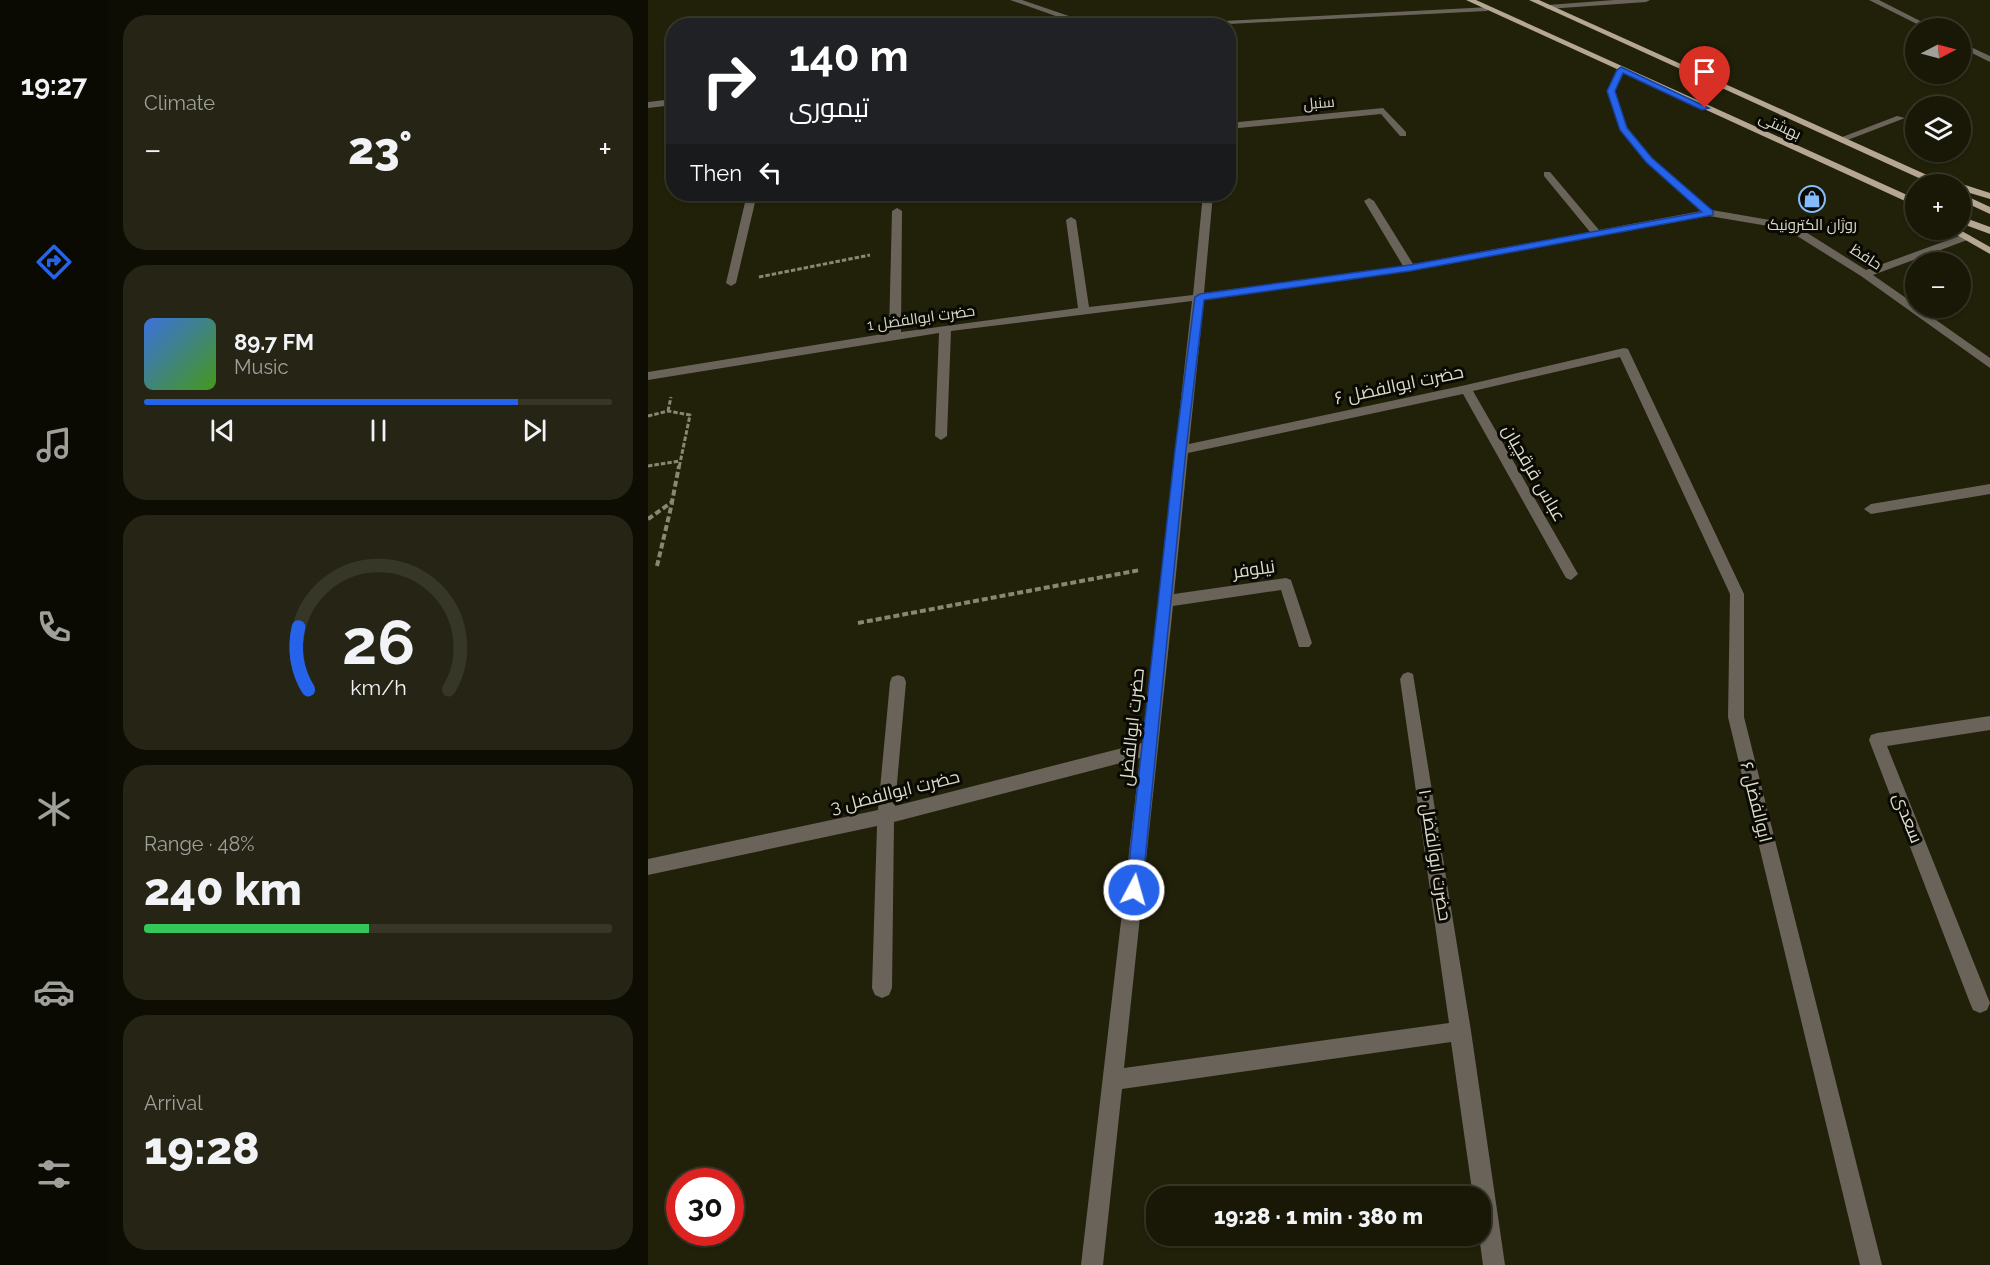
<!DOCTYPE html>
<meta charset="utf-8">
<style>
:root{--surface:#191807;--page:#262515;--text:#f1f3f6;--muted:#9fa09b;--line:#373728;--accent:#2563eb}
body{margin:0;font-family:Raleway,Cairo,sans-serif;background:var(--page);color:var(--text);height:100vh;display:flex;flex-direction:column;font-size:22px;white-space:nowrap}
*{box-sizing:border-box;margin:0}
p{font-size:20px;color:var(--muted)}
.icon{flex:none;width:33px;height:33px;fill:none;stroke:currentColor;stroke-width:2;stroke-linecap:round;stroke-linejoin:round}
.map{position:relative;flex:1;overflow:hidden}
.drawer{display:flex;flex-direction:column;gap:15px;padding:15px;background:#0e0d04;width:540px}
.drawer>*{flex:none}
.guide{position:absolute;left:18px;top:18px;width:570px;height:183px;border-radius:24px;box-shadow:0 2px 4px #0004,0 0 0 2px var(--line);background:#202124;color:#fff;overflow:hidden}
.needle{width:39px;rotate:84deg}
.controls{position:absolute;left:1257px;top:18px;display:grid;gap:12px}
.controls a{display:grid;place-items:center;width:66px;height:66px;border-radius:50%;background:var(--surface);box-shadow:0 2px 4px #0004,0 0 0 2px var(--line);font-size:30px}
.speed{position:absolute;left:18px;top:1168px;display:flex;gap:12px;font-size:30px;font-weight:700;text-align:center}
.speed>*{display:grid;place-content:center;width:78px;height:78px;border-radius:50%;background:var(--surface);box-shadow:0 2px 4px #0004,0 0 0 2px var(--line);line-height:1}
.speed .limit{border:9px solid #d22;background:#fff;color:#111}
.pin{position:absolute;display:grid;place-items:center;width:51px;height:51px;color:#fff;margin:-62px -26px;border-radius:50% 50% 50% 0;rotate:-45deg;box-shadow:0 0 6px #0007}
.pin .icon{rotate:45deg}
.me{position:absolute;width:66px;margin:-33px;rotate:6deg;stroke-linejoin:round;filter:drop-shadow(0 0 4px #0008)}
.turn{display:flex;align-items:center;gap:21px;height:126px;padding:0 24px;font-size:27px}
.turn .icon{width:78px;height:78px;stroke-width:2.5}
.turn b{display:block;font-size:42px;line-height:51px}
.then{display:flex;align-items:center;height:57px;padding:0 24px;background:#0003;gap:12px;font-size:22px}
.big{font-size:45px;font-weight:800;line-height:1.1}
.drawer .card{flex:1;display:flex;flex-direction:column;justify-content:center;gap:9px;min-width:0;padding:0 21px;border-radius:24px;background:var(--page)}
.drawer .dial{align-items:center;gap:0}
.dial svg{height:156px;overflow:visible;fill:none;stroke:var(--line);stroke-width:7;stroke-linecap:round;text-anchor:middle}
.dial text{fill:var(--text);stroke:none}
.song{display:flex;align-items:center;gap:18px}
.cover{width:72px;height:72px;border-radius:9px;background:linear-gradient(135deg,hsl(220 70% 55%),hsl(100 70% 35%))}
.played{height:6px;border-radius:3px;background:linear-gradient(90deg,var(--accent) 80%,var(--line) 80%)}
.keys{display:flex;justify-content:space-around;direction:ltr}
.heat{display:flex;justify-content:space-between;align-items:center;font-size:33px;direction:ltr}
.charge{height:9px;border-radius:4px;background:linear-gradient(90deg,#34c759 48%,var(--line) 0)}
.trip{position:absolute;left:498px;top:1186px;width:345px;height:60px;border-radius:24px;background:var(--surface);box-shadow:0 2px 4px #0004,0 0 0 2px var(--line);font-weight:800;line-height:60px;text-align:center}
main{display:flex;flex:1;min-height:0}
.tabs{display:flex;flex-direction:column;width:108px;justify-content:space-around;align-items:center;background:#0a0a03;color:var(--muted)}
.tabs .icon{width:42px;height:42px}
.tabs .active{color:var(--accent)}
.tabs b{font-size:27px;color:var(--text)}
.map>svg:first-child{display:block}
.lines{fill:none;stroke-linecap:round;stroke-linejoin:round}
.path-far1{stroke:#878774;stroke-width:3;stroke-dasharray:4.5 2;stroke-linecap:butt}
.path{stroke:#878774;stroke-width:4;stroke-dasharray:6 3;stroke-linecap:butt}
.minor{fill:#696359;fill-rule:evenodd}
.major{fill:#b5a793;fill-rule:evenodd}
.route{fill:#2563eb;stroke:#184099;stroke-width:1.5}
.labels{text-anchor:middle;stroke-width:6;stroke-linejoin:round;paint-order:stroke}
.far-street-label{font-size:15px;fill:#dadbcc;stroke:#0a0a03}
.far-poi-label{font-size:15px;fill:#dadbcc;stroke:#0a0a03}
.street-label{font-size:18px;fill:#dadbcc;stroke:#0a0a03}
</style>
<main>
<nav class="tabs">
<b>19:27</b>
<svg class="icon active" aria-label="directions" viewBox="0 0 24 24"><path d="M12 3l9 9-9 9-9-9zM9 14v-3h6M13 9l2 2-2 2"/></svg>
<svg class="icon" aria-label="music" viewBox="0 0 24 24"><path d="M9 18V5l10-2v13"/><circle cx="6" cy="18" r="3"/><circle cx="16" cy="16" r="3"/></svg>
<svg class="icon" aria-label="phone" viewBox="0 0 24 24"><path d="M5 4h4l2 5-3 2q2 4 5 5l2-3 5 2v4C11 20 4 13 5 4z"/></svg>
<svg class="icon" aria-label="climate" viewBox="0 0 24 24"><path d="M12 3v18M4 7l16 10M4 17L20 7"/></svg>
<svg class="icon" aria-label="car" viewBox="0 0 24 24"><path d="M5 17H2v-5l4-1 3-4h7l3 4 3 1v5h-3M9 17h6M6 11h13"/><circle cx="7" cy="17" r="2"/><circle cx="17" cy="17" r="2"/></svg>
<svg class="icon" aria-label="filters" viewBox="0 0 24 24"><path d="M4 7h16M4 17h16"/><circle cx="9" cy="7" r="2"/><circle cx="15" cy="17" r="2"/></svg>
</nav>
<section class="drawer">
<div class="card"><p>Climate</p>
<div class="heat"><a>−</a><b class="big">23°</b><a>+</a></div>
</div>
<div class="card">
<div class="song"><i class="cover"></i><div><b>89.7 FM</b><p>Music</p></div></div>
<div class="played"></div>
<div class="keys"><svg class="icon" aria-label="previous" viewBox="0 0 24 24"><path d="M18 5L8 12l10 7zM5 5v14"/></svg><svg class="icon" aria-label="pause" viewBox="0 0 24 24"><path d="M8 5v14M16 5v14"/></svg><svg class="icon" aria-label="next" viewBox="0 0 24 24"><path d="M6 5l10 7-10 7zM19 5v14"/></svg></div>
</div>
<div class="card dial"><svg viewBox="0 0 100 80">
<path d="M14 69A42 42 0 1 1 86 69"/>
<path d="M14 69A42 42 0 0 1 9 37" stroke="#2563eb"/>
<text x="50" y="56" font-size="32" font-weight="700">26</text>
<text x="50" y="72" font-size="11">km/h</text>
</svg></div>
<div class="card"><p>Range · 48%</p><b class="big">240 km</b><div class="charge"></div></div>
<div class="card"><p>Arrival</p><b class="big">19:28</b></div>
</section>
<div class="map">
<svg width="1342" height="1265" viewBox="0 0 1342 1265">
<rect width="100%" height="100%" fill="#212009"/>
<g class="lines">
<path class="path-far1" d="M111,277l111,-22
M20,411l3,-14
M0,416l20,-5 22,4 -11,53
M0,466l32,-5"/>
<path class="path" d="M0,519l24,-17 7,-36
M9,566l15,-63
M210,623l282,-53"/>
<path class="minor" d="M362,0h12l76,26h-14z
M966,0h36l-4,2 -98,7 -4,-2 4,-2z
M1221,0h10l55,28h-9z
M842,7l-3,4 -297,15h-64z
M1312,42l30,14v6l-30,-15z
M973,67l4,3 -10,21 12,36 25,31 60,52 81,14 73,46 96,-35h8v4l-97,36 43,30v3h3l71,50v10l-129,-92 -75,-47 -77,-13 -299,55 -206,29 -15,144 277,-59 158,-37 4,1 116,245v123l138,548h-22l-132,-548 2,-123 -110,-237 -147,34 105,183 -7,6 -5,-2 -103,-184 -275,59 -14,141 112,-16 5,2 21,63 -3,4h-10l-18,-57 -108,16 -49,462 325,-45 -49,-344 3,-5 5,-2 5,2 58,357 34,234h-22l-4,-29 1,-39h-7l-22,-155 -329,47 -19,176h-22l59,-507 -246,64 -2,166 -3,7 -7,3 -7,-3 -3,-7 5,-162 -229,49v-16l230,-49 12,-128 2,-5 6,-2 6,2 2,5 -11,124 247,-63 50,-442 -241,30 -4,105 -6,4 -6,-4 4,-103 -291,47v-8l241,-39 3,-122 5,-3 5,3 -1,121 177,-24 -12,-88 5,-3 5,3 13,87 104,-12 10,-101h10l-9,99 199,-27 -39,-65 5,-3 5,3 39,63 177,-32 -46,-56v-4h6l49,58 102,-19 -55,-49 -26,-32 -13,-39 10,-21z
M26,99v6l-26,3v-6z
M735,108l23,24v4h-6l-19,-22 -153,15v-6z
M1249,116l8,2 -60,23 -8,-2z
M99,194h10l-21,89 -5,3 -5,-3z
M1342,484v10l-119,20 -7,-5 7,-5z
M1342,716v14l-103,16 103,257 -3,7 -7,3 -7,-3 -3,-7 -101,-263 2,-5 6,-2z"/>
<path class="major" d="M818,0h10l440,199v7z
M881,0h10l388,175h7l56,18v6l-30,-9v-6h-28z
M1312,193l30,14v7l-30,-14z
M1312,216l30,11v7l-30,-11z
M1300,230h12l30,17v7z"/>
</g>
<path class="route" d="M973,67l88,41 -7,2 -79,-37 -8,18 12,37 25,30 61,53v4l-303,56 -206,29 -18,150 -44,440 -3,6 -5,2 -6,-2 -2,-6 49,-440 20,-153 5,-3 210,-29 292,-53 -56,-50 -26,-32 -13,-39 10,-21z"/>
<defs>
<symbol id="shop-ring" viewBox="-11 -11 22 22"><circle r="9.5" fill="#0a0a03" stroke="#84bcfb" stroke-width="1.5"/><path d="M-5-2.5h2.3a2.7 3.5 0 0 1 5.4 0H5L5.5 6h-11ZM-1.5-2.5h3a1.5 2.3 0 0 0-3 0Z" fill="#84bcfb"/></symbol>
</defs>
<g fill-rule="evenodd">
<use href="#shop-ring" x="1149" y="184" width="30" height="30"/>
</g>
<g class="labels">
<g class="far-street-label">
<text transform="translate(671 103) rotate(-5)" y="5">سنبل</text>
<text transform="translate(1132 126) rotate(25)" y="5">بهشتی</text>
<text transform="translate(1218 257) rotate(33)" y="5">حافظ</text>
<text transform="translate(273 318) rotate(-8)" y="5">حضرت ابوالفضل 1</text>
</g>
<g class="far-poi-label">
<text x="1164" y="230">روژان الکترونیک</text>
</g>
<g class="street-label">
<text transform="translate(751 385) rotate(-12)" y="6">حضرت ابوالفضل ۶</text>
<text transform="translate(886 473) rotate(60)" y="6">عباس قرقچیان</text>
<text transform="translate(606 569) rotate(-8)" y="6">نیلوفر</text>
<text transform="translate(484 727) rotate(-84)" y="6">حضرت ابوالفضل</text>
<text transform="translate(247 792) rotate(-14)" y="6">حضرت ابوالفضل 3</text>
<text transform="translate(1108 802) rotate(76)" y="6">ابوالفضل ۶</text>
<text transform="translate(1260 818) rotate(69)" y="6">سعدی</text>
<text transform="translate(787 855) rotate(81)" y="6">حضرت ابوالفضل ۱۰</text>
</g>
</g>
</svg>
<div class="controls">
<a><svg class="needle" viewBox="-14 -14 28 28"><path d="M0-13l5 13h-10z" fill="#e53935"/><path d="M0 13l5-13h-10z" fill="#9fa09b"/></svg></a>
<a><svg class="icon" aria-label="layers" viewBox="0 0 24 24"><path d="M12 4l9 5-9 5-9-5zM3 14l9 5 9-5"/></svg></a>
<a>+</a>
<a>−</a>
</div>
<div class="speed"><div class="limit">30</div></div>
<div class="pin" style="left:1057px;top:108px;background:#d93025"><svg class="icon" aria-label="arrive" viewBox="0 0 24 24"><path d="M6 21V4h12l-3 4 3 4H6"/></svg></div>
<svg class="me" style="left:486px;top:890px" viewBox="-20 -20 40 40"><circle r="17" fill="#2563eb" stroke="#fff" stroke-width="3"/><path d="M0-11L8 9 0 5-8 9z" fill="#fff"/></svg>
<div class="trip">19:28 · 1 min · 380 m</div>
<div class="guide">
<div class="turn"><svg class="icon" aria-label="right" viewBox="0 0 24 24"><path d="M7 20v-9h11M14 6l5 5-5 5"/></svg><div><b>140 m</b>تیموری</div></div>
<div class="then">Then<svg class="icon" aria-label="left" viewBox="0 0 24 24"><path d="M17 20v-9H6M10 6l-5 5 5 5"/></svg></div>
</div>
</div>
</main>
